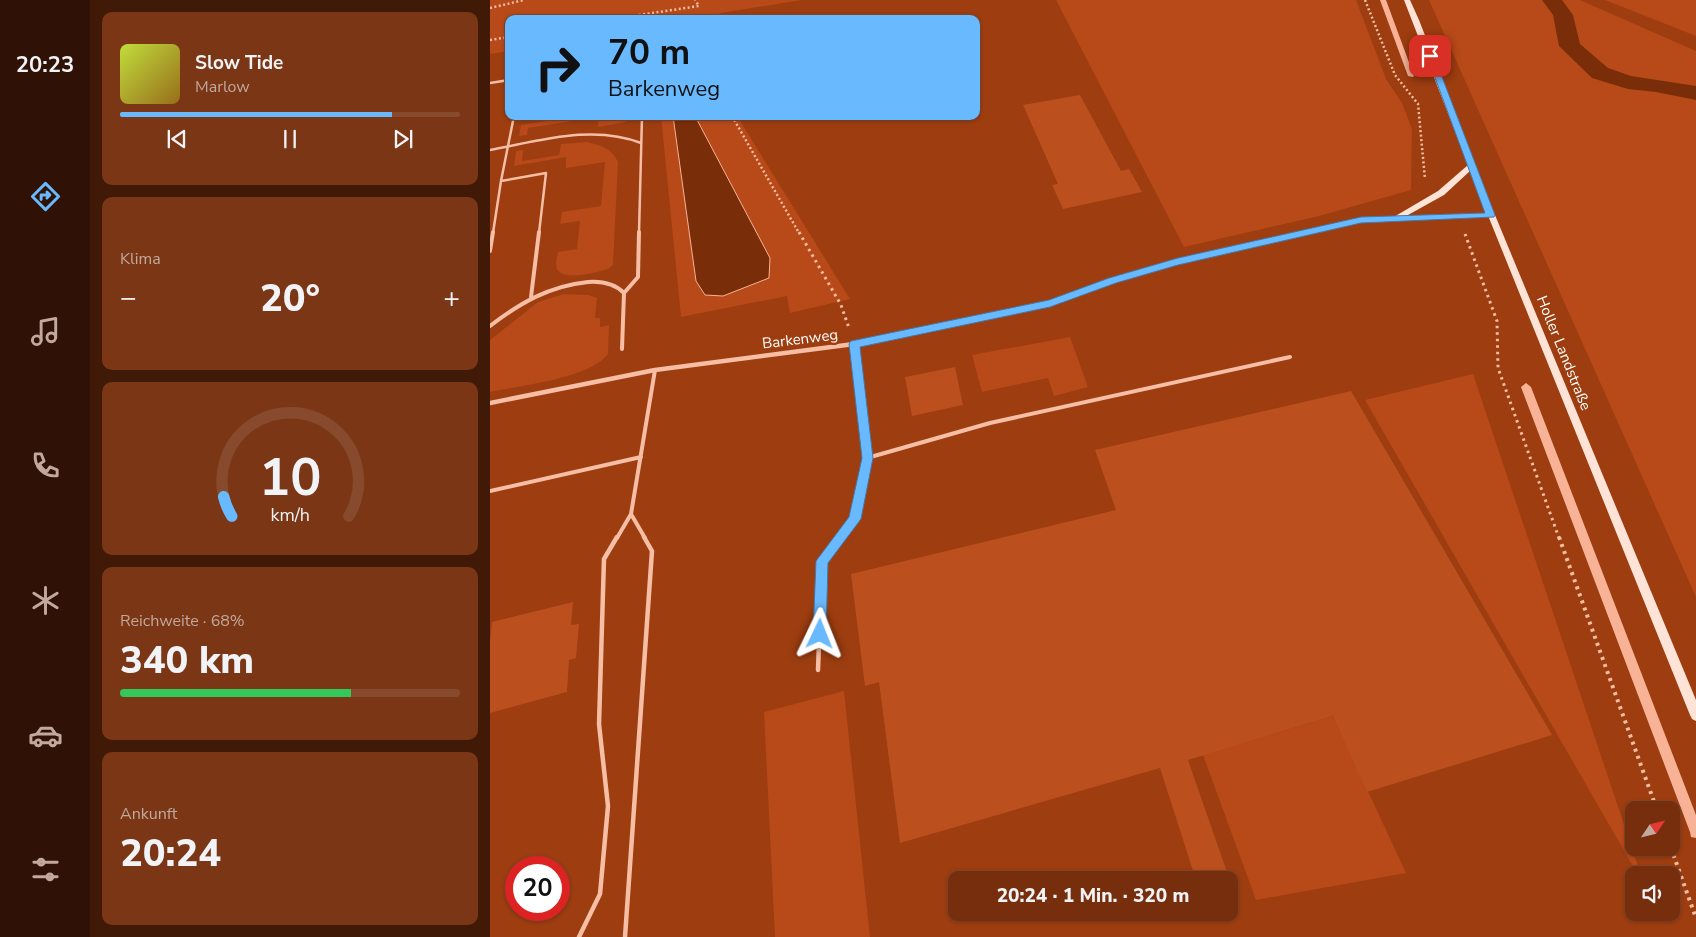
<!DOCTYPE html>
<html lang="de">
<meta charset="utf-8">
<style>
:root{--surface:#762e0c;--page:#7b3615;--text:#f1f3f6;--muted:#c2a89d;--line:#874a2d;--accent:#69b9ff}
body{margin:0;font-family:"Nunito Sans",sans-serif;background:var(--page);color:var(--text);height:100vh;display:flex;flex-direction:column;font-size:19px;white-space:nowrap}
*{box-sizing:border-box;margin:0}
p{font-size:16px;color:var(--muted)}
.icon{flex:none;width:28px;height:28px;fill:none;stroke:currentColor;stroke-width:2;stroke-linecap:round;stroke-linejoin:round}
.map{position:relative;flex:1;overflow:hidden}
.panel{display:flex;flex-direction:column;gap:12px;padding:12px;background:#411907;width:400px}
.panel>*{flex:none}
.guide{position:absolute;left:15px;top:15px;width:475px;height:105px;border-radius:10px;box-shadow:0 1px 4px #0004,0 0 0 1px var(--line);background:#69b9ff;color:#111;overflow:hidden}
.needle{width:32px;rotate:55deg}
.controls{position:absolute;left:1135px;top:801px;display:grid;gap:10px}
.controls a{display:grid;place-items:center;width:55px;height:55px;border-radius:10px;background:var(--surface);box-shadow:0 1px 4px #0004,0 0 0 1px var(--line);font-size:25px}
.speed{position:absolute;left:15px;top:856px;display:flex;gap:10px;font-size:25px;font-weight:700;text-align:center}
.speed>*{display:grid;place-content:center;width:65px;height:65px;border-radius:50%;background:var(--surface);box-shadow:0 1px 4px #0004,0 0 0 1px var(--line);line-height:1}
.speed .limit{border:8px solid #d22;background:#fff;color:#111}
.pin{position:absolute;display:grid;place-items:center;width:42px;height:42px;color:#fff;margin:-21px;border-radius:10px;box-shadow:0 2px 8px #0006}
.me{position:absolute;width:55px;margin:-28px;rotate:2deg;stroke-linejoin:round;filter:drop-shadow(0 0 4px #0008)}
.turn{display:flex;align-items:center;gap:18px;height:105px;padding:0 20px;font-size:22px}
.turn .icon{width:65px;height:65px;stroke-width:2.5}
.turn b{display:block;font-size:35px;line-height:42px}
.big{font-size:38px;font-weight:800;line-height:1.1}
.panel .card{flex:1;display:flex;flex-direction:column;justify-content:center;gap:8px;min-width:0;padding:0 18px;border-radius:10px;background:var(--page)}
.panel .dial{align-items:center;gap:0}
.dial svg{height:130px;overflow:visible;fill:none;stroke:var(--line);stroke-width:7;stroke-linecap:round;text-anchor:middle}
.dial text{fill:var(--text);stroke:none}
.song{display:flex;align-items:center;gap:15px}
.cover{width:60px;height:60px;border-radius:8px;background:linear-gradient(135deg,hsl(70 70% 55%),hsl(40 70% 35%))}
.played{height:5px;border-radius:2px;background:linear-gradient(90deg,var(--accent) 80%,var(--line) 80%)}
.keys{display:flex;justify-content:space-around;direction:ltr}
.heat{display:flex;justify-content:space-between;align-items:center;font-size:28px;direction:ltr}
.charge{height:8px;border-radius:4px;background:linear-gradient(90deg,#34c759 68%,var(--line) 0)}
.trip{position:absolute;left:458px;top:871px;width:290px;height:50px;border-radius:10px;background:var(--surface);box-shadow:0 1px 4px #0004,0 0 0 1px var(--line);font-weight:800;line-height:50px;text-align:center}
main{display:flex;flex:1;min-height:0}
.tab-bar{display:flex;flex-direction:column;width:90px;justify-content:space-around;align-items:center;background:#2f1205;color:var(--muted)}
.tab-bar .icon{width:35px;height:35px}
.tab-bar .active{color:var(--accent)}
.tab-bar b{font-size:22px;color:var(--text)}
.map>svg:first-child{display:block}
.green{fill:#b84918}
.water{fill:#792e09;stroke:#f8b397}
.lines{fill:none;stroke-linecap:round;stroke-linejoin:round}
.stream{fill:#f8b397;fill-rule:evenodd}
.canal{fill:#792e09;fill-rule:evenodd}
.building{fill:#bc4f1e}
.path-far2{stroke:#f5bea5;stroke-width:2.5;stroke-dasharray:2 2.5;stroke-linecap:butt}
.path-far1{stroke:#f5bea5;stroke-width:3;stroke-dasharray:2.5 4;stroke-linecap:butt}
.path{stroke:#f5bea5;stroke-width:4;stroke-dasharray:3 4.5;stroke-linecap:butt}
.service-far2{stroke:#f5bea5;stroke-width:2.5}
.service-far1{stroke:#f5bea5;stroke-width:4}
.service{stroke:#f5bea5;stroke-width:4.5}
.minor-far1{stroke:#f5bea5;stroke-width:4}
.minor{stroke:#f5bea5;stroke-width:4.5}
.secondary{fill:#fee3d6;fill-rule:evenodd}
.route{fill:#69b9ff;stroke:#4478a6}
.labels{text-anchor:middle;stroke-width:5;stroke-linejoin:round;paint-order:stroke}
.street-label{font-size:15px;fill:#fff;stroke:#9d3d10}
</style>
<main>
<nav class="tab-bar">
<b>20:23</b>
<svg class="icon active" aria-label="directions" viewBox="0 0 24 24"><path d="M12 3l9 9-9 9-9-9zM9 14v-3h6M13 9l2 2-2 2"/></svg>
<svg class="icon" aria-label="music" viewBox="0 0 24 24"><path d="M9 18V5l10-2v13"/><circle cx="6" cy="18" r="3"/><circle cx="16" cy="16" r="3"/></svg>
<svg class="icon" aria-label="phone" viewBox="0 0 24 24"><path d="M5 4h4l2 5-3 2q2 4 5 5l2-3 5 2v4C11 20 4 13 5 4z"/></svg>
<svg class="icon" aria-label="climate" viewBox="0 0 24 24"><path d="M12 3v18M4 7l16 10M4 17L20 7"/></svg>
<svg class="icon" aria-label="car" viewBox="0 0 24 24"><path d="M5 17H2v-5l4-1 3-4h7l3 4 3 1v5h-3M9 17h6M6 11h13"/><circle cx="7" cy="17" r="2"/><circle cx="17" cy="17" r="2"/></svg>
<svg class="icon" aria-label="filters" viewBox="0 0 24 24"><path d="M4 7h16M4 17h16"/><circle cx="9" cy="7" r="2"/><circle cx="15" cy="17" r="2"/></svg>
</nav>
<section class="panel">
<div class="card">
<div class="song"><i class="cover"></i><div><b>Slow Tide</b><p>Marlow</p></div></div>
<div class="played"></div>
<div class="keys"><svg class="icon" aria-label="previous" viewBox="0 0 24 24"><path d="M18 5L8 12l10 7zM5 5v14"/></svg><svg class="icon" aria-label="pause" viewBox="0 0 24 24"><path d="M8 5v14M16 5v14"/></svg><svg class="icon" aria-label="next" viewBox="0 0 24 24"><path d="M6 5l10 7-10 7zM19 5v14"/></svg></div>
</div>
<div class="card"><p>Klima</p>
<div class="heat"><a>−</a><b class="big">20°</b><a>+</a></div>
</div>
<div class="card dial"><svg viewBox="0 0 100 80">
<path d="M14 69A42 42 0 1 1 86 69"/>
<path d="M14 69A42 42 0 0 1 9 57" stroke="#69b9ff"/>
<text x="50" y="56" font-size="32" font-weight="700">10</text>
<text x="50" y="72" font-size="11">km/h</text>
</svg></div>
<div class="card"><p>Reichweite · 68%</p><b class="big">340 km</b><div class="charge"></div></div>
<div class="card"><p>Ankunft</p><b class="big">20:24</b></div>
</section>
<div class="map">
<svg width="1206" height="937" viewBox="0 0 1206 937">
<rect width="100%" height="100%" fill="#9d3d10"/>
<path class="green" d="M0,0h312l-81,13 -16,6h-196v32l-19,3z
M566,0h300l30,79 16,24 10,26 -1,61 -92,26 -135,31z
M939,0h151l116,51v546z
M1115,0h91v36z
M92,116h47l-1,5 -3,1 -27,5 1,-10 -17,2z
M171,116h12l23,165 8,14 66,-37 -75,-142h42l113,183 -60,14 -3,-17 -106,21z
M83,117v4l-45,7 -1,7 -8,1 2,-11z
M96,142c14,3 26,6 32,20l-5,103 -5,4c-11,3 -44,13 -51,0 -2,-5 0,-12 1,-17l19,-3 3,-28 -20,3 2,-12 39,-6 4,-44 -39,6v-11l-52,9 2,-15 7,-1 -1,11 37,-6 2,-11z
M74,294l25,1 8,3 -2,20h5v9l9,-2 -1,29c-17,24 -89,32 -118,38v-52l48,-38z
M580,337l18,50 -34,9 -6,-18 -66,14 -10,-37z
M983,374l168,501h-3l-273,-475z
M354,691l26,246h-95l-11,-225z
M843,716l73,157 -150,27 -53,-145z"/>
<path class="water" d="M183,116h22l75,142 -1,20 -46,18 -18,-1 -9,-14z"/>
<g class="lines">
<path class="stream" d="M890,0h6l28,76 -1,1 -5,-1z
M1036,383l5,4 165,428v23l-5,-1 -1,-5 -169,-445z"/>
<path class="canal" d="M1052,0h20l11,15 7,29 28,24 23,8 65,10v14l-40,-8 -28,-3 -36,-11 -33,-32 -6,-31z"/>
</g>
<path class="building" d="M590,95l41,76 8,-2 13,23 -79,17 -11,-24 6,-1 -35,-79z
M465,367l8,38 -51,11 -7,-39z
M861,391l201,344 -185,57 -34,-76 -145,44 40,115 -15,5h-17l-36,-112 -260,75 -21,-161 -14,4 -14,-112 265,-64 -21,-60z
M83,602l-2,23 8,-1 -3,34 -7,2 -2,32 -77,21v-72l2,-19z"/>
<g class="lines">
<path class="path-far2" d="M875,0l30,75 23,29 7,75
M0,8l34,-8
M122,19l87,-13 -4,-6
M0,40l19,-3
M242,116l67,117"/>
<path class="path-far1" d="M309,232l42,73 8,23
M975,234l32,87 1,47 61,170"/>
<path class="path" d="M1069,537l98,273
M1181,848l25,70"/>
<path class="service-far2" d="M0,83l19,-3
M0,150c49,-9 103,-26 151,-7
M11,181l13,-65
M3,233l8,-52 45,-8 -7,60
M149,233l3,-117"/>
<path class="service-far1" d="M0,251l3,-19
M41,297l8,-65
M0,326c30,-23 59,-40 98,-44 13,-1 26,1 36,11
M364,344l13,114 123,-35 300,-66
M132,349l2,-56 14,-16 1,-45
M0,491l151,-34
M141,514l14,24
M127,538l14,-24 24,-144
M350,538l15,-19 12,-61"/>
<path class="service" d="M328,670l4,-109 19,-24
M89,937l21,-43 8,-88 -9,-82 5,-165 13,-22
M135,937l27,-386 -8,-14"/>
<path class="minor-far1" d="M813,233l58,-13 130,-5"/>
<path class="minor" d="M0,403l165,-33 199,-26 196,-41 63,-23 65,-19 130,-29"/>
<path class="secondary" d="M914,0h6l9,20 76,195 201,485v21l-4,-2 -2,-4 -220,-544 -26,24 -45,25h-6l-1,-2 46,-27 30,-26z"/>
</g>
<path class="route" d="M940,54l4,2 61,159 -1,2 -133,6 -183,42 -62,18 -66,24 -190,40 13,111 -12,61 -33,44 -2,71 -2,4 -4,2 -5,-2 -2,-4 3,-73 33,-44 13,-59 -13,-114 2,-3 198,-41 60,-22 69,-20 183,-41 124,-4 -58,-157z"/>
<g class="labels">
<g class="street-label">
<text transform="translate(310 339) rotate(-7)" y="5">Barkenweg</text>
<text transform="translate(1074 353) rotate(68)" y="5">Holler Landstraße</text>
</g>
</g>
</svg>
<div class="controls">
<a><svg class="needle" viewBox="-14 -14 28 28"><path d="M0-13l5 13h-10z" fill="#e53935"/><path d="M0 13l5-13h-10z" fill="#c2a89d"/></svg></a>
<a><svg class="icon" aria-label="sound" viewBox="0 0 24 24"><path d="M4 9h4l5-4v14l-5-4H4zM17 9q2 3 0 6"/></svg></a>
</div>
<div class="speed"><div class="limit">20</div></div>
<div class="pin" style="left:940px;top:56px;background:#d93025"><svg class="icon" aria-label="arrive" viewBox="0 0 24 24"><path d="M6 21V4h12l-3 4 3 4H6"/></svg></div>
<svg class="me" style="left:330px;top:634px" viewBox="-20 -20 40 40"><path d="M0-17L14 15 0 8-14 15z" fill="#69b9ff" stroke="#fff" stroke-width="4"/></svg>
<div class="trip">20:24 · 1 Min. · 320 m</div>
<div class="guide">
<div class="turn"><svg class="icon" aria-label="right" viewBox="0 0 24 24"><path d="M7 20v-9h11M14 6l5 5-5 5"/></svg><div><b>70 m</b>Barkenweg</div></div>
</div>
</div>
</main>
